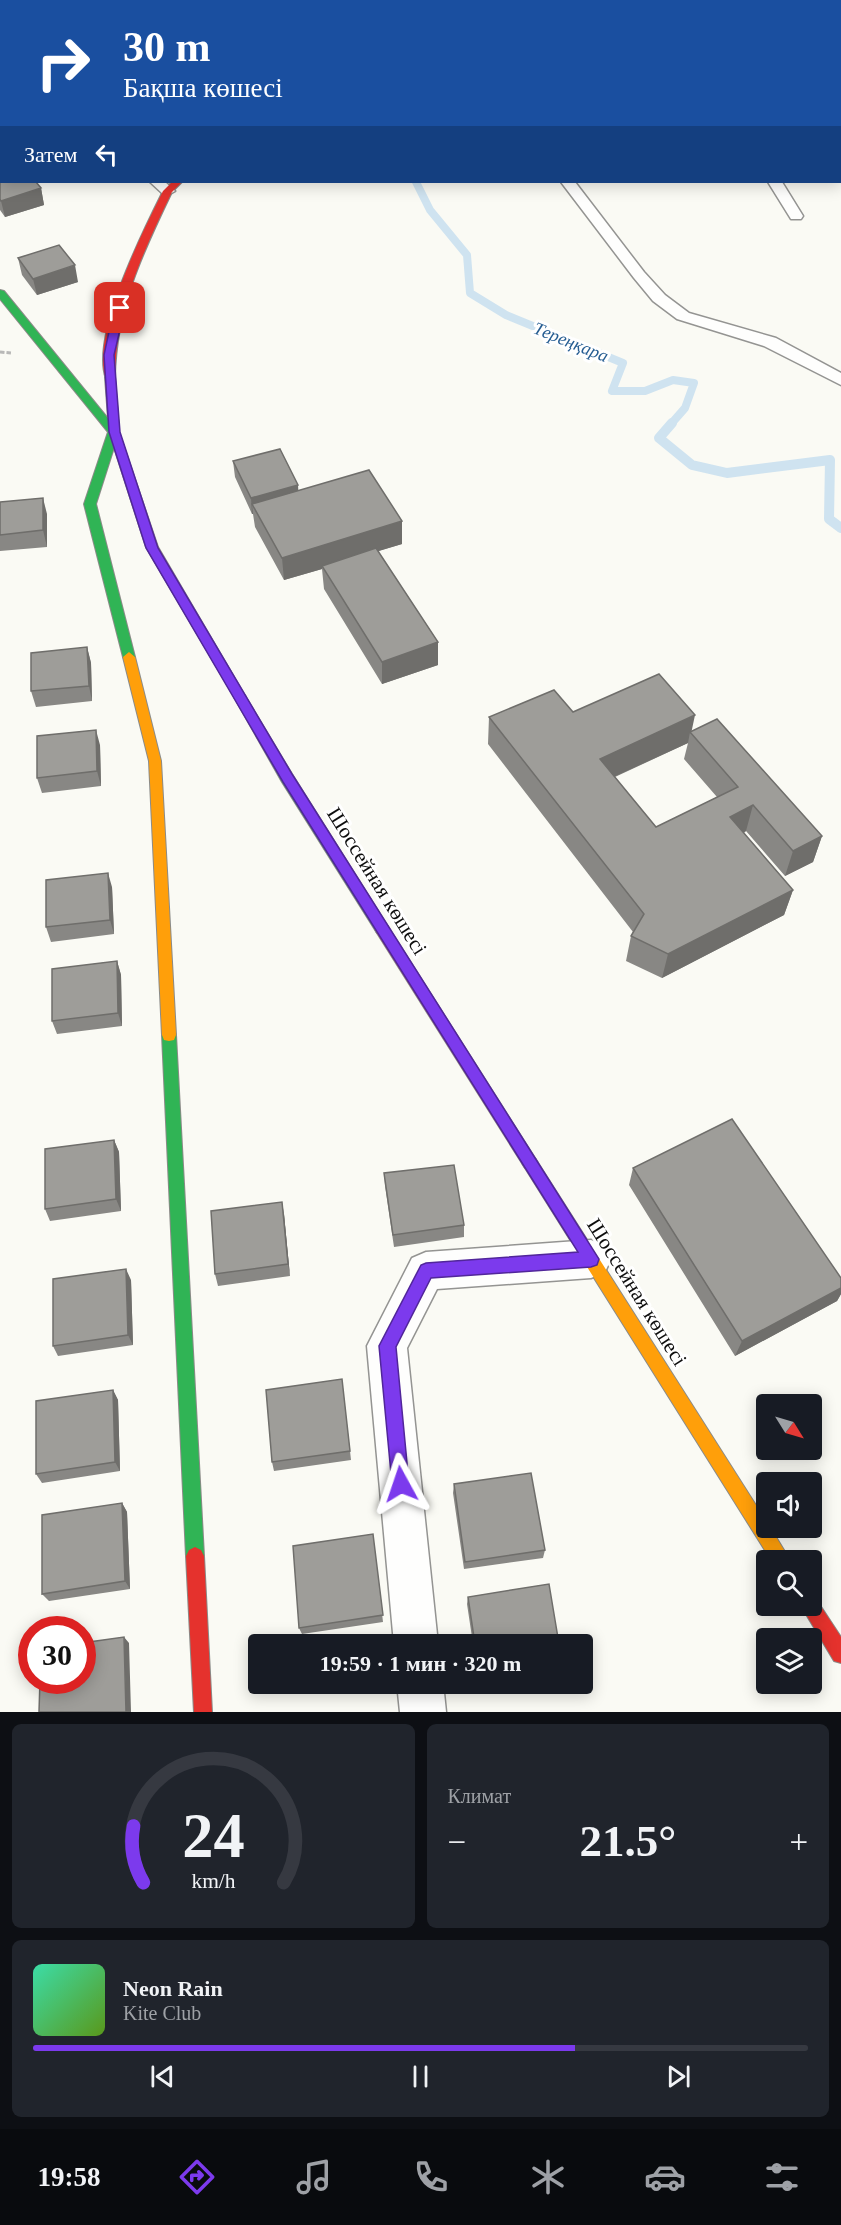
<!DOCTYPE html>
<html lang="ru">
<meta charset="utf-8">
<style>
:root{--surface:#171b24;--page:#20242c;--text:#f1f3f6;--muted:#9ea1a6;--line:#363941;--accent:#7c3aed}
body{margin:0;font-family:Georgia,serif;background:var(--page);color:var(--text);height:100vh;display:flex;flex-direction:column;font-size:22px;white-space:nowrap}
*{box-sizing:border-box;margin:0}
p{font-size:20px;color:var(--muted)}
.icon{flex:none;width:33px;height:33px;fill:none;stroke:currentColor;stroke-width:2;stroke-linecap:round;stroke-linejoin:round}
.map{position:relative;height:1712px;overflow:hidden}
.drawer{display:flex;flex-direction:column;gap:12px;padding:12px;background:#0d0f14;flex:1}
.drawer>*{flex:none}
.hud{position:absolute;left:0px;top:0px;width:842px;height:183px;box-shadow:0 3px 15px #0003;background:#1a4fa0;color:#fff;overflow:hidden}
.needle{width:39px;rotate:127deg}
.controls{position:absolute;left:756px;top:1394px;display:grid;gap:12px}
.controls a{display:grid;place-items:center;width:66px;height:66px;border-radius:6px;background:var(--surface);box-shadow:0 3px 15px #0003;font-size:30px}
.speed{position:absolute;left:18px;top:1616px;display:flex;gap:12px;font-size:30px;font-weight:700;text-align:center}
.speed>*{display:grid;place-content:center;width:78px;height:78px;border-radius:50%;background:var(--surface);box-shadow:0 3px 15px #0003;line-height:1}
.speed .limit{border:9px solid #d22;background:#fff;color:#111}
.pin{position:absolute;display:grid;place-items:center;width:51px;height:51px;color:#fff;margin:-26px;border-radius:12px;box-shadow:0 3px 9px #0006}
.me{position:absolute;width:66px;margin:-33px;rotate:355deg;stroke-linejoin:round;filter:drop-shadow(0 0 4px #0008)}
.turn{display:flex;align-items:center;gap:21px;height:126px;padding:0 24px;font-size:27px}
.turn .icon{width:78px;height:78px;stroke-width:2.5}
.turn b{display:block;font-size:42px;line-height:51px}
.then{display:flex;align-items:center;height:57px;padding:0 24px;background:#0003;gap:12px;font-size:22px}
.big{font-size:45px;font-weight:600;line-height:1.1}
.drawer .tile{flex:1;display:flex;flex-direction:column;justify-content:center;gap:9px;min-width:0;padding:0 21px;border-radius:9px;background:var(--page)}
.drawer .dial{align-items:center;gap:0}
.dial svg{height:156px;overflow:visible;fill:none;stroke:var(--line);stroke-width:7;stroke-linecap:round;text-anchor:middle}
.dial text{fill:var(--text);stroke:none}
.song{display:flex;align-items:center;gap:18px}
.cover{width:72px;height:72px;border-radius:9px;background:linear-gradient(135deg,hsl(160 70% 55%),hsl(90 70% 35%))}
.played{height:6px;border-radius:3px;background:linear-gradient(90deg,var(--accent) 70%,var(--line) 70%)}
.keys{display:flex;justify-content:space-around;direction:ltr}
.heat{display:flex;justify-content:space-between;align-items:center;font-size:33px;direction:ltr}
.drawer .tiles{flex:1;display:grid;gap:12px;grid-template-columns:1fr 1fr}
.tile:last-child{grid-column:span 2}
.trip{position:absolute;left:248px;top:1634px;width:345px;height:60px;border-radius:6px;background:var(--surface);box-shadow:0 3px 15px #0003;font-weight:600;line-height:60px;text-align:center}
.menu{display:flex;height:96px;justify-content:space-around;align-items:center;background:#090b0e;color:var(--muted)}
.menu .icon{width:42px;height:42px}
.menu .on{color:var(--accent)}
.menu b{font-size:27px;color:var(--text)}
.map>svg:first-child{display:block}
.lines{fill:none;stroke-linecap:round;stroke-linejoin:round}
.stream-far1{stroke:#cfe3f0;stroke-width:8}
.stream{stroke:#cfe3f0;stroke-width:10}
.lane-casing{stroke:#949492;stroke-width:3}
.street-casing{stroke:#949492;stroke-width:3}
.fast-casing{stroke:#8b8b88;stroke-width:2}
.slow-casing{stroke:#8b8b88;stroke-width:2}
.jam-casing{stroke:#8b8b88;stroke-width:2}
.path{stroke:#b8b8b7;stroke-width:3;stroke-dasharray:4.5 2;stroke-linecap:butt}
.lane{fill:#fefefd;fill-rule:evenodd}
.street{fill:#fefefd;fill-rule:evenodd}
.fast{fill:#30b455;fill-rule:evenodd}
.slow{fill:#ff9f0a;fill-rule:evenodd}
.jam{fill:#e5322d;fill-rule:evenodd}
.wall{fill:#888784;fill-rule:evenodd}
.shaded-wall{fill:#6f6e6b}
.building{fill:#9e9d99;stroke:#6f6e6b;stroke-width:1.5}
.route{fill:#7c3aed;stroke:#51269a;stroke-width:1.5}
.labels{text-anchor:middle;stroke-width:6;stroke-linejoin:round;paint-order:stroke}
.far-water-label{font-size:18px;font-style:italic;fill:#265d92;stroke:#fff}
.street-label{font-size:21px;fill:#0e0e0e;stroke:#fff}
</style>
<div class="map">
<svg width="841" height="1712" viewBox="0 0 841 1712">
<rect width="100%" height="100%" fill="#fafaf4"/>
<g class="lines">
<path class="stream-far1" d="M416,182l14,28 37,45 3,38 36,22 117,48 -11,28h33l28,-11 21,3 -9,25 -14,16"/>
<path class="stream" d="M672,423l-13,15 33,27 35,8 103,-13 -1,59 12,9"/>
<defs>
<path id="lane" d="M20,0h12l1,2h-13z
M841,0v8h-1v-6h-5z
M150,182h15l10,9 -7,4 -5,-1z
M561,182h14l69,90 21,23 24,18 87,25 65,35v12l-77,-39 -87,-27 -24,-18 -19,-23z
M768,182h14l21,34 -2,3h-10z"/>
<path id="street" d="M591,1240l14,6 6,13 -6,13 -14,6 -154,11 -30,59 31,296h-44l-27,-298 45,-88 14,-6z
M397,1683h46l3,29h-46z"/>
<path id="fast" d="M0,290l4,1 115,141 -23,72 39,153 -2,3h-8l-2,-3 -39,-153 24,-72 -108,-133z
M240,692l4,2 48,80 95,151 2,4 -2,4 -5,2 -5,-2 -95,-151 -48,-85z
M169,1029l5,1 2,5 28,521 -3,6 -6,3 -6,-3 -3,-6 -24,-521 2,-5z"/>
<path id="slow" d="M110,374l5,3 4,55 39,115 86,147 2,3 -2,3h-8l-90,-153 -37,-115 -4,-55z
M129,652l6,5 26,104 15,274 -2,5 -5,1 -5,-1 -2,-5 -13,-274 -26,-104z
M530,1156l5,2 231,363v6h4l20,33h-19l-246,-392 -3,-5 3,-5z"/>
<path id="jam" d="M386,0h9l-10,2z
M172,182h10l-10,10c-29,60 -56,117 -57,185l-1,2h-8c-16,-43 37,-148 57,-188z
M382,923l5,2 148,233 3,5 -3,5 -5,2 -5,-2 -148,-235 -2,-4 2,-4z
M195,1547l6,3 3,6 8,156h-18l-8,-156 3,-6z
M812,1597l4,2 25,38v26l-7,-2 -30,-50 -3,-6h11z"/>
</defs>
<use href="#lane" class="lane-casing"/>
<use href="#street" class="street-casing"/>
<use href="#fast" class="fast-casing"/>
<use href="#slow" class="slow-casing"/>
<use href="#jam" class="jam-casing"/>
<path class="path" d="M0,352l11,1"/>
<use href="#lane" class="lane"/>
<use href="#street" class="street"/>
<use href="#fast" class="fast"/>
<use href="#slow" class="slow"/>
<use href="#jam" class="jam"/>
</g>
<path class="wall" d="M0,178l41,10 3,17 -39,12 -5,-7z
M18,258l60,24 -41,13 -15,-20z
M233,461l65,24v6l104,53 -24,7 60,91v23l-56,19 -58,-95 -2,-20 -38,11 -29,-53 -2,-13h-1l-17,-37z
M0,502l47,12v33l-47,4z
M87,647l4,16 1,38 -56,6 -5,-16z
M573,712l118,20 131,104 -9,26 -28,14 -39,-45 -2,2 49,57 -9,25 -122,63 -36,-17 5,-25 2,-4 -145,-188 1,-27zM688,743l-4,16 33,38 -61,30 -41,-50z
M100,745l1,41 -59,7 -5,-15z
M112,887l2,47 -63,8 -5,-15z
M117,961l4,14 1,51 -65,8 -5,-13z
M114,1140l5,12 2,59 -71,10 -5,-12z
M633,1168l208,110v16l-4,7 -102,55 -106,-171z
M384,1173l80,52v12l-70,10 -9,-61z
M284,1214l6,62 -72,10 -3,-12z
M131,1280l2,65 -75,11 -5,-10z
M342,1379l9,81 -77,11 -2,-9z
M113,1390l5,10 2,71 -78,12 -6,-9z
M454,1484l91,66 -2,8 -79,11 -11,-76z
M122,1503l5,9 3,77 -81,12 -7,-7z
M373,1534l10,88 -81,12 -3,-6z
M468,1597l91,47h-86l-6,-40z
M478,1683h24l-23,4z"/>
<path class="shaded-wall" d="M41,188l3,17 -39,12 -4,-16z
M75,265l3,17 -41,13 -4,-16z
M298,485l1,17 -47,2 1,10h-1l-1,-16z
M43,498l4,16v33l-4,-17z
M402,521v23l-79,24 -1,-2v3l-38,11 -2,-22z
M438,642v23l-56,19v-22z
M87,647l4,16 1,38 -3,-15z
M695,715l-4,19 -1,-2 -2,11 -92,42 4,-26z
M96,730l4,15 1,41 -4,-15z
M753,805l-7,26 -23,12 7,-26z
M822,836l-9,26 -28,14 8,-25z
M108,873l4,14 2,47 -4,-14z
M793,890l-9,25 -122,63 6,-24z
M117,961l4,14 1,51 -4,-13z
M114,1140l5,12 2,59 -5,-12z
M282,1202l2,12 6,62 -2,-12z
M126,1269l5,11 2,65 -5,-10z
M841,1288v6l-4,7 -102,55 7,-15z
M113,1390l5,10 2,71 -5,-9z
M122,1503l5,9 3,77 -5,-8z
M124,1637l5,6 2,69h-5z"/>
<path class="building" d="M0,178h2v4h34l5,6 -40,13 -1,-2z
M59,245l16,20 -42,14 -15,-21z
M280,449l18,36 -47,13 -18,-37z
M369,470l33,51 -120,37 -30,-54z
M43,498v32l-43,5v-33z
M376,548l62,94 -56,20 -60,-96z
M87,647l2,39 -58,5v-38z
M659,674l36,41 -95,44 56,68 82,-40 -48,-55 27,-13 105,117 -29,15 -40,-46 -23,12 63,73 -125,64 -37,-18 13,-22 -155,-197 65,-27 19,22z
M96,730l1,41 -60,7v-42z
M108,873l2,47 -64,7v-47z
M117,961l1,52 -66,8v-52z
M732,1119l109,159v10l-99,53 -109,-173z
M114,1140l2,59 -71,10v-60z
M454,1165l10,60 -71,10 -9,-62z
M282,1202l6,62 -73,10 -4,-63z
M126,1269l2,66 -75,11v-67z
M342,1379l8,72 -78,11 -6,-72z
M113,1390l2,72 -79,12v-73z
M531,1473l14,77 -80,12 -11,-78z
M122,1503l3,78 -83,13v-79z
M373,1534l10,81 -84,13 -6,-82z
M549,1584l10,60h-84l-7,-47z
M124,1637l2,75h-87l1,-32h42v-37z"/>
<path class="route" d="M120,305l5,3 -11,47 6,77 38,116 134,226 307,485 -2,6 -6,2 -160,11 -35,69 13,137 -2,6 -6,2 -7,-2 -2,-6 -13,-138 42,-81 5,-2 152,-11 -295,-470 -137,-234 -37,-116 -5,-77 10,-47z"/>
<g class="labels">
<g class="far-water-label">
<text transform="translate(571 342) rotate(22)" y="6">Тереңқара</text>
</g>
<g class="street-label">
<text transform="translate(377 881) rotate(58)" y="7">Шоссейная көшесі</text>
<text transform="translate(637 1292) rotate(58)" y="7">Шоссейная көшесі</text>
</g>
</g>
</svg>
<div class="controls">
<a><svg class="needle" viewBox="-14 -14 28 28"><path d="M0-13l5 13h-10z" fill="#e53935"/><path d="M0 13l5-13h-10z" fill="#9ea1a6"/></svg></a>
<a><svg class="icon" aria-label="sound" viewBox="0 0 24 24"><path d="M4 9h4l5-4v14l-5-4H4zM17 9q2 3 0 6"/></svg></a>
<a><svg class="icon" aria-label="search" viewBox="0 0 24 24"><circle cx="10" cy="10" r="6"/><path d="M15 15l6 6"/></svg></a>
<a><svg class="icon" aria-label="layers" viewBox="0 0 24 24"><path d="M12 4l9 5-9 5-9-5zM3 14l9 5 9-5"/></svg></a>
</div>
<div class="speed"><div class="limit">30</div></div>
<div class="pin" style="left:120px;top:308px;background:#d93025"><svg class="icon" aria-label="arrive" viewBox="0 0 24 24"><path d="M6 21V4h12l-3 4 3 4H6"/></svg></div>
<svg class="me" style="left:401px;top:1484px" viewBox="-20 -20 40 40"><path d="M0-17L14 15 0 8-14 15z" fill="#7c3aed" stroke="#fff" stroke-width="4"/></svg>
<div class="trip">19:59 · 1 мин · 320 m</div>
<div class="hud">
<div class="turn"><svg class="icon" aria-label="right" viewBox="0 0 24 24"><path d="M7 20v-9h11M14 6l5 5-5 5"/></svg><div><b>30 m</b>Бақша көшесі</div></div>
<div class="then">Затем<svg class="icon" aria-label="left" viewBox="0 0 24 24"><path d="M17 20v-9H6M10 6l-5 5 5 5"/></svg></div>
</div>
</div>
<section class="drawer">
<div class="tiles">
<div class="tile dial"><svg viewBox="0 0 100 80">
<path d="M14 69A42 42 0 1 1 86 69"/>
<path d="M14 69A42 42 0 0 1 9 40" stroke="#7c3aed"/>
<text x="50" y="56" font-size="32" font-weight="700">24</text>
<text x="50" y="72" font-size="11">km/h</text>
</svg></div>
<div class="tile"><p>Климат</p>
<div class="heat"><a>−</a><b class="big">21.5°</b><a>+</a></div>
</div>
<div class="tile">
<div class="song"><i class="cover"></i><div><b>Neon Rain</b><p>Kite Club</p></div></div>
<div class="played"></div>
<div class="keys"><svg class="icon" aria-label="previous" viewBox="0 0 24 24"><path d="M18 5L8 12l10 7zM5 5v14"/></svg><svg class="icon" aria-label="pause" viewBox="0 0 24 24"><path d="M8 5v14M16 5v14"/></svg><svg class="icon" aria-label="next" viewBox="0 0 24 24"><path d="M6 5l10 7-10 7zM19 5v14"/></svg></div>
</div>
</div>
</section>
<nav class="menu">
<b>19:58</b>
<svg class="icon on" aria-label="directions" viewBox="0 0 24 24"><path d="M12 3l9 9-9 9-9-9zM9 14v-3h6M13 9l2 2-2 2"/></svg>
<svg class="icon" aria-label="music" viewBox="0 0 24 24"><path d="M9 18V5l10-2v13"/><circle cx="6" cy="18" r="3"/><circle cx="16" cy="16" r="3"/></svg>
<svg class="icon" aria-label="phone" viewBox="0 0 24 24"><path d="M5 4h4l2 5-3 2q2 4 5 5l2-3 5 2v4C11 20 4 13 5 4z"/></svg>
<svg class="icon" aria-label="climate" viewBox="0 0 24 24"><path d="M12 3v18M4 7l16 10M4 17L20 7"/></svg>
<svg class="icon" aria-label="car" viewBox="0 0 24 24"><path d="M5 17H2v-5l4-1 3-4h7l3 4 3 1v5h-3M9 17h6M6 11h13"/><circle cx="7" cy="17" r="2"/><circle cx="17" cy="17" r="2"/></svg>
<svg class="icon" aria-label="filters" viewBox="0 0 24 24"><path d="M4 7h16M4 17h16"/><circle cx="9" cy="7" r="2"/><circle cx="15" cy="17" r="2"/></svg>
</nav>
